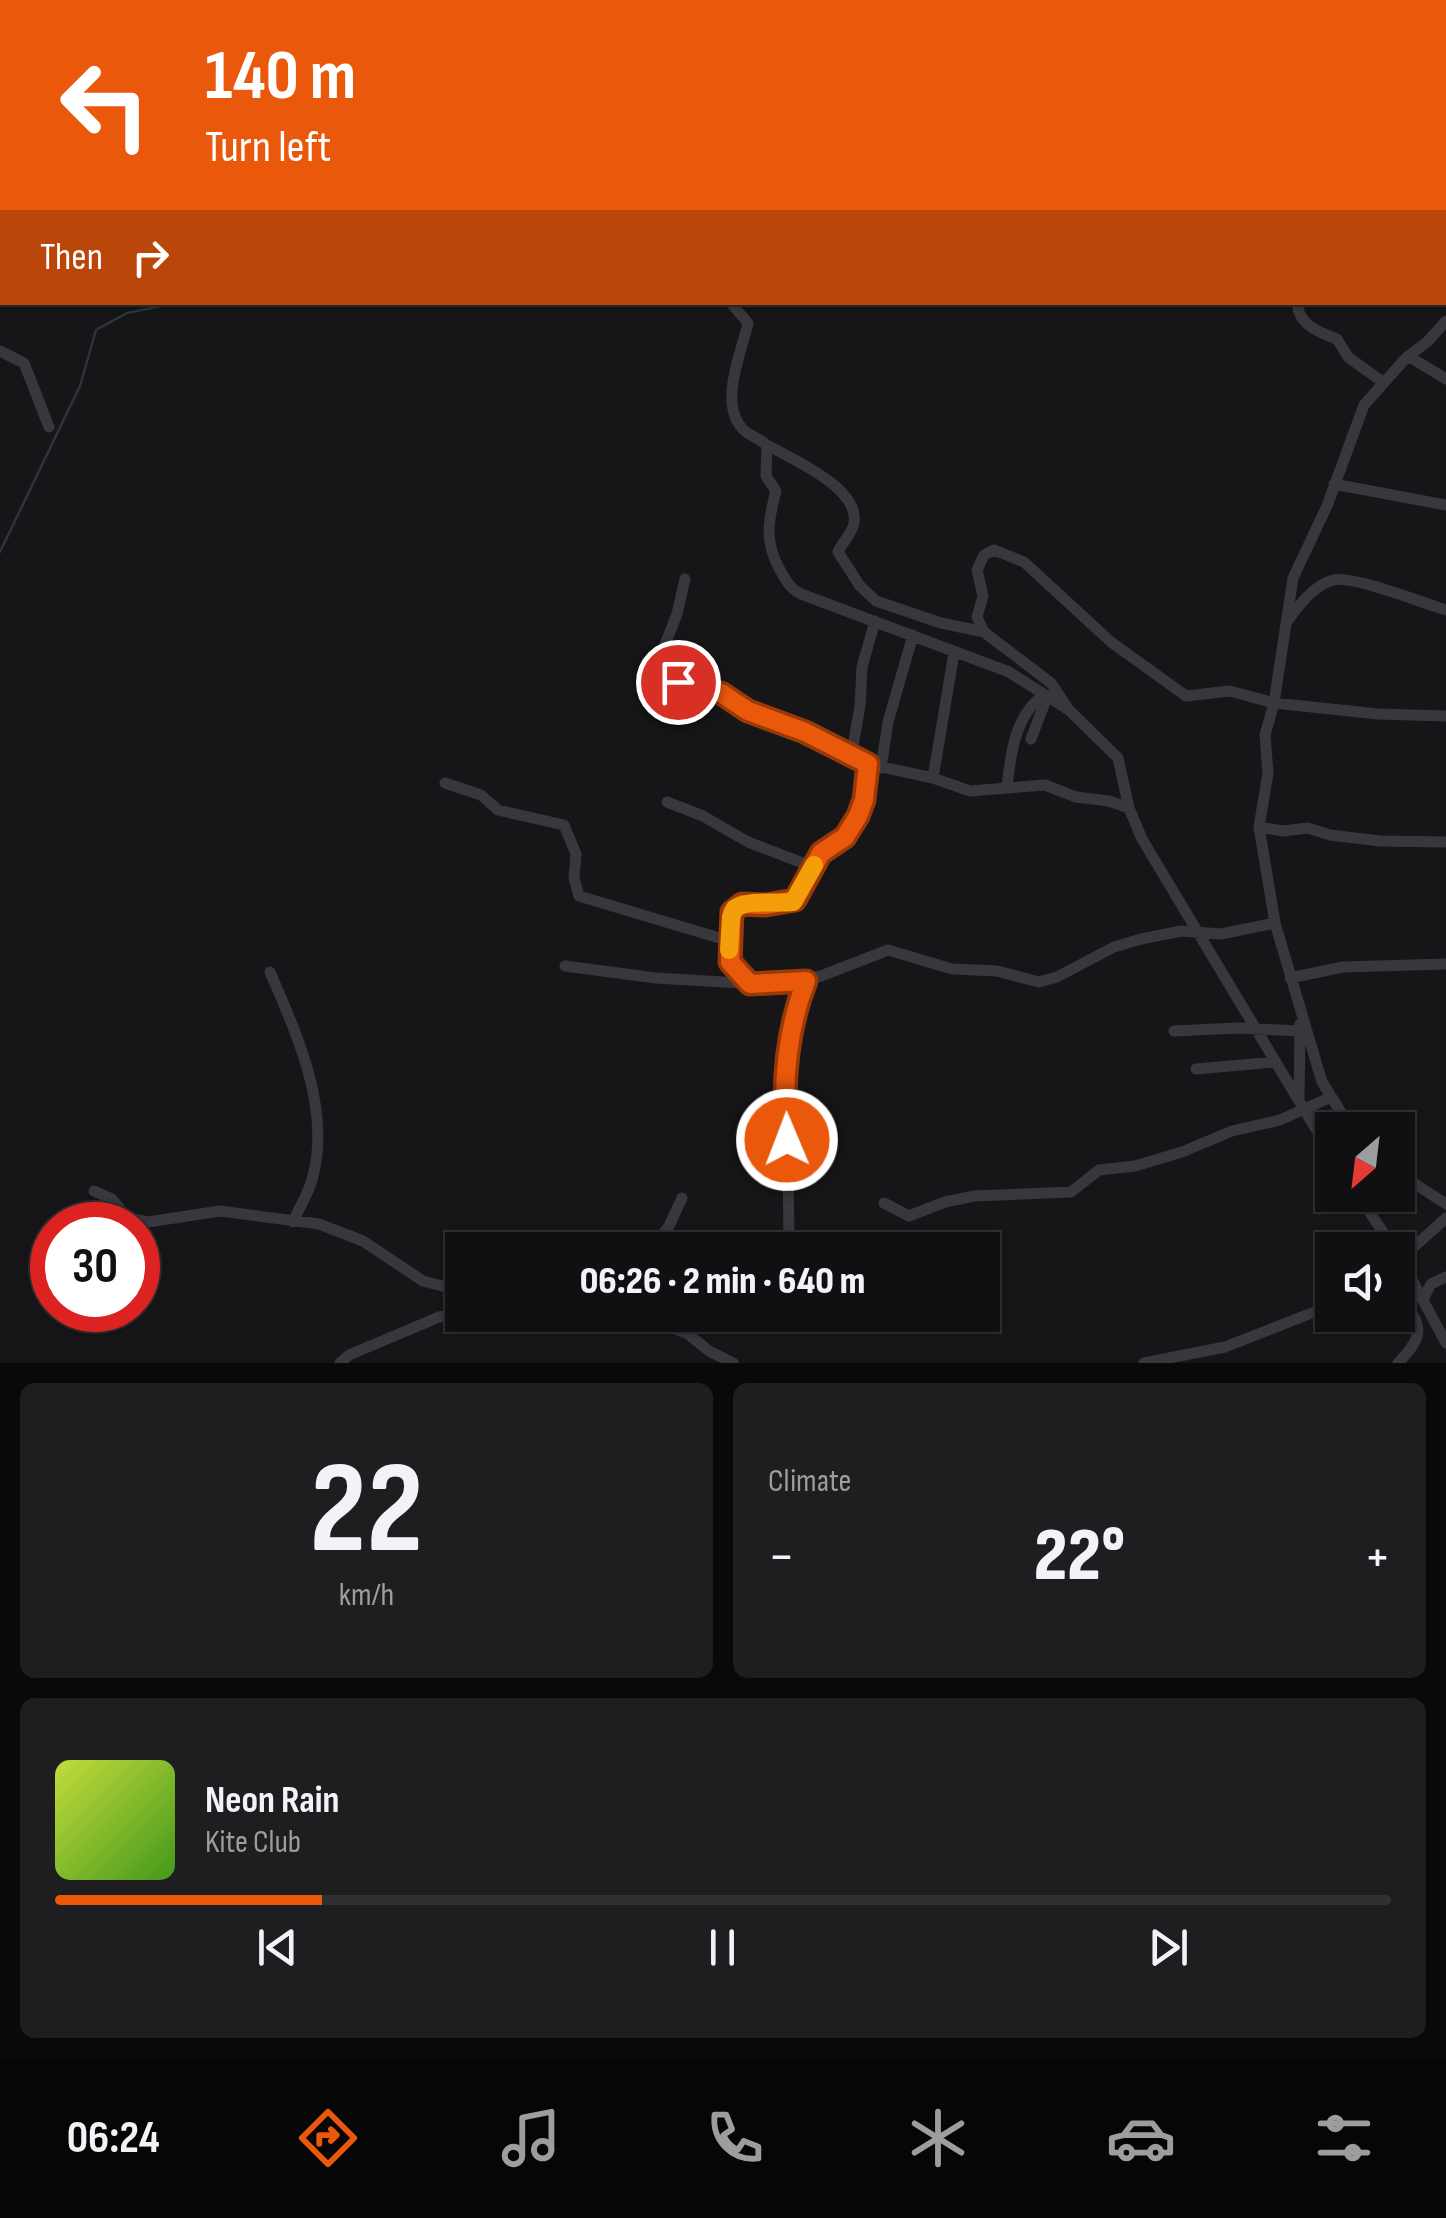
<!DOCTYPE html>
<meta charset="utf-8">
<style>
:root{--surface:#101012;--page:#1e1e20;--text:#f1f3f6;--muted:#9c9d9f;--line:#303032;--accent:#ea580c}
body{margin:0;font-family:"Sofia Sans Condensed",sans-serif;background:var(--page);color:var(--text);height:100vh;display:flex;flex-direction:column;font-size:38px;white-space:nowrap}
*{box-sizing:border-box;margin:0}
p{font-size:32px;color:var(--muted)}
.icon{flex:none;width:55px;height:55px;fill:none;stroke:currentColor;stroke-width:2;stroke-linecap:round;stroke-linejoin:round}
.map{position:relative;height:1363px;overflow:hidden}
.details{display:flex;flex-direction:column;gap:20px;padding:20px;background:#09090a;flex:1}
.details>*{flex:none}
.banner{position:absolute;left:0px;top:0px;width:1448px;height:305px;box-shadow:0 2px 8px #0004,0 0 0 2px var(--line);background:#ea580c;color:#fff;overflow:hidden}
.needle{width:65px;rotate:208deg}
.tools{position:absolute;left:1315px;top:1112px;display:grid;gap:20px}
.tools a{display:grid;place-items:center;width:100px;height:100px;border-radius:0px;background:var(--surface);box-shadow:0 2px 8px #0004,0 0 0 2px var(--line);font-size:50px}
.speed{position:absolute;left:30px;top:1202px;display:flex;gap:20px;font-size:50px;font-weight:700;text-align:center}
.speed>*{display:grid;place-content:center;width:130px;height:130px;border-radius:50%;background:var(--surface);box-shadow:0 2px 8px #0004,0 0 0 2px var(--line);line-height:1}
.speed .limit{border:15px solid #d22;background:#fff;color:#111}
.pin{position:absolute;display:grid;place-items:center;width:85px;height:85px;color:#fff;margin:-42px;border:5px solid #fff;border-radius:50%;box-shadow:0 2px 10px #0007}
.me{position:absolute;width:110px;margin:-55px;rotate:359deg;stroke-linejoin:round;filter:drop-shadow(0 0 8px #0008)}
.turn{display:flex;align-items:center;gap:35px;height:210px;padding:0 40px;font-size:45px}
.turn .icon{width:130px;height:130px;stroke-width:2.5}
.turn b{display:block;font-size:70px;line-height:85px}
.then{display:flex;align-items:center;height:95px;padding:0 40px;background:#0003;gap:20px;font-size:38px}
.big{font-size:75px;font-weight:800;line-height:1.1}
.details .widget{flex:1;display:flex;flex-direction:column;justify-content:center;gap:15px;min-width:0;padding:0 35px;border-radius:15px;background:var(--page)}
.details .dial{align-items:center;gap:0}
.dial b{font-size:130px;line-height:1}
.song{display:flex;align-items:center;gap:30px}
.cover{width:120px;height:120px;border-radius:15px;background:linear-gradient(135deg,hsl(70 70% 55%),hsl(100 70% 35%))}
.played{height:10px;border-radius:5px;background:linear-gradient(90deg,var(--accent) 20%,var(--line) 20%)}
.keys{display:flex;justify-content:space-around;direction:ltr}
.heat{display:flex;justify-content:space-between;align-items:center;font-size:55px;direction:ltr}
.details .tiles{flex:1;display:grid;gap:20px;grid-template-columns:1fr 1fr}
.widget:last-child{grid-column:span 2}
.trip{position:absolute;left:445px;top:1232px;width:555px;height:100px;border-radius:0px;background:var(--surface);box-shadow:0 2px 8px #0004,0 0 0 2px var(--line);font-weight:800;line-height:100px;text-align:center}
.dock{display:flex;height:160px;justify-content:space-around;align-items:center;background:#060607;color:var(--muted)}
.dock .icon{width:70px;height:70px}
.dock .on{color:var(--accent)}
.dock b{font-size:45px;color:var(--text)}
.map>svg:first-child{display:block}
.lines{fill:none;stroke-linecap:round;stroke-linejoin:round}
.stream{stroke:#2c353c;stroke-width:2.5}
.minor{stroke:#37383d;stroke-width:11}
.route-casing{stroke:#983908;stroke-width:25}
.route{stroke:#ea580c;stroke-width:18}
.slow{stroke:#f59e0b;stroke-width:18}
</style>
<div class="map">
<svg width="1446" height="1363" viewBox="0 0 1446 1363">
<rect width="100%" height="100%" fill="#161618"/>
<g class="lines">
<path class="stream" d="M294,2v-2
M0,552l80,-166 16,-56 31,-17 35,-7 1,-4"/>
<path class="minor" d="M644,2l2,-2
M1445,135l1,2
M730,302l18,21c-6,29 -32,84 -2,109 7,5 14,7 21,13l-1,31 10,15c-8,30 -12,50 4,79 6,10 10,19 21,24l208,78 60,38 49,48 11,50 13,31 190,317
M1300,302l-2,7c5,18 23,24 39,30l11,18 36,26
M0,351l24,12 25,64
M1408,356l38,23
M767,445c25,14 93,43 87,78 -1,9 -12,20 -16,29l22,34 16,15 65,22 43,9 67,51 16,24
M1334,484l112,21
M685,579l-8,35 -18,46 4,13 5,5 31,12 22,3 26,18 58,21 63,32 65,14 37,13 75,-6 31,12 33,4 20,7
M1287,622c11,-16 26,-36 46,-42 19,-5 90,23 113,30
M984,632l-7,-15 6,-21 -6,-26 7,-15 10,-5 30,12 87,80 75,54 44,-5 44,12 104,11 68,2
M1031,739l16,-42
M851,757l9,-51 2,-39 13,-46
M881,768l7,-46 25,-87
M933,778l21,-125
M445,783l36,12 17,15 66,15 12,29 -2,24 5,18 147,44 4,22 20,22
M1007,788c3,-31 8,-76 38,-93
M667,802l36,14 45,26 65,25
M1259,827l24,4 25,-3 22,7 50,6 66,1
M728,942l3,-25 4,-10c16,-8 40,-3 58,-5l28,-49 24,-16 14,-21 5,-16 4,-36
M565,966l91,12 118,7 47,-9 67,-26 64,19 45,2 42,11 18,-5 57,-30 27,-8 40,-8 40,3 54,-11
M270,972c27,63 62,138 42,208 -4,14 -13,28 -19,42
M1290,978l53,-11 103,-3
M1174,1031l64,-3 61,3
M1196,1069l79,-7
M1299,1100l1,-76
M1352,1130l-30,-48 -47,-159 -16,-96 9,-54 -3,-38 9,-32 19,-125 34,-72 37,-101 42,-47 22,-17 18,-20
M1398,1173l48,31
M94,1191l18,8 15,19 21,4 72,-11 99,13 44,17 60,40 39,10
M1358,1195l37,55
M884,1203l25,13 36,-14 29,-6 97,-4 28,-22 36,-4 47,-14 50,-21 48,-11 49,-22
M1319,1209l13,-17
M652,1250l17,-24 13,-28
M789,1250l-2,-206 19,-63
M1398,1254l48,89
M1398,1261l48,-43
M1398,1298c27,27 26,38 0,65
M1423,1299l8,-15 15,-7
M640,1315l48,19 21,17 24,12
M340,1363l9,-8 90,-38 23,-4
M1144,1363l81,-16 107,-42"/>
</g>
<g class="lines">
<defs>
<path id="route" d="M678,682l43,11 27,18 57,21 63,32 -4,36 -6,16 -13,21 -24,16 -26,47 -29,5 -24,-1 -10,8 -2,50 20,22 56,-3c-20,51 -24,104 -19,159"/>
</defs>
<use href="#route" class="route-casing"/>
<use href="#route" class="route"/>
<path class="slow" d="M729,950l2,-33 4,-9c16,-9 40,-4 58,-6l21,-37"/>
</g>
</svg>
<div class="tools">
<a><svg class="needle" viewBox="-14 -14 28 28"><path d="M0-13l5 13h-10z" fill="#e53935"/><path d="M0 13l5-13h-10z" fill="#9c9d9f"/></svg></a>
<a><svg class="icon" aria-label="sound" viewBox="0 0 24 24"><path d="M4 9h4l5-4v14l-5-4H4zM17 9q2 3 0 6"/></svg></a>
</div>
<div class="speed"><div class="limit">30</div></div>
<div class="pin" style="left:678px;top:682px;background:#d93025"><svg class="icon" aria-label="arrive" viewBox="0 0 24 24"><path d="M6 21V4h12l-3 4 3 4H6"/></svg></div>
<svg class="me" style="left:787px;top:1140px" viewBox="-20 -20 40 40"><circle r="17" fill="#ea580c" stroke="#fff" stroke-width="3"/><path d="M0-11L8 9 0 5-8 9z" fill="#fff"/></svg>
<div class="trip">06:26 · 2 min · 640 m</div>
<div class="banner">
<div class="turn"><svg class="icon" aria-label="left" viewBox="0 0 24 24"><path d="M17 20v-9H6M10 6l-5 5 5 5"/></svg><div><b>140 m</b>Turn left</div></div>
<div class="then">Then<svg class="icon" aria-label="right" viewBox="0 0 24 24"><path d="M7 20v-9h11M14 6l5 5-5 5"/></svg></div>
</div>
</div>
<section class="details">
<div class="tiles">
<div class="widget dial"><b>22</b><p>km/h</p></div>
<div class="widget"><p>Climate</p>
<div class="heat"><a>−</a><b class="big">22°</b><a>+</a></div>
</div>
<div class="widget">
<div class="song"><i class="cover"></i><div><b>Neon Rain</b><p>Kite Club</p></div></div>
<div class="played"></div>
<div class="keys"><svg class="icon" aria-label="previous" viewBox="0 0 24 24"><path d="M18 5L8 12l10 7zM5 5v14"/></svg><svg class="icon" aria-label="pause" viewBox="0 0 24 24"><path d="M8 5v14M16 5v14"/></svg><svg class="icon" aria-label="next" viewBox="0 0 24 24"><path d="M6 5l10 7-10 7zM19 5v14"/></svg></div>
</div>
</div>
</section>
<nav class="dock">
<b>06:24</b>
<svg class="icon on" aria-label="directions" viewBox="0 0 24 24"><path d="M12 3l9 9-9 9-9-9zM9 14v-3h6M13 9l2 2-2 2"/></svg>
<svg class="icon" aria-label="music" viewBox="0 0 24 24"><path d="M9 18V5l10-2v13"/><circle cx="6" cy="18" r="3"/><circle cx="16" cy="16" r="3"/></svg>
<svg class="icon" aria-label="phone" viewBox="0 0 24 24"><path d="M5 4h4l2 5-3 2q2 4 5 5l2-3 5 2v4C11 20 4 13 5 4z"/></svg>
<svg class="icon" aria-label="climate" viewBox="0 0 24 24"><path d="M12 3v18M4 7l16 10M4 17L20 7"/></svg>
<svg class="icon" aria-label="car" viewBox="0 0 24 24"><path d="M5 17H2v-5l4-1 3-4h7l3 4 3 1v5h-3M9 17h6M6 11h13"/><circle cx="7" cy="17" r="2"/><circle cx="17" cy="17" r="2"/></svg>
<svg class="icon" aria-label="filters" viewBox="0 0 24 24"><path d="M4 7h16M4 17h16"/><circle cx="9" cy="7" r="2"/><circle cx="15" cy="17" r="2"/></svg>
</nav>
